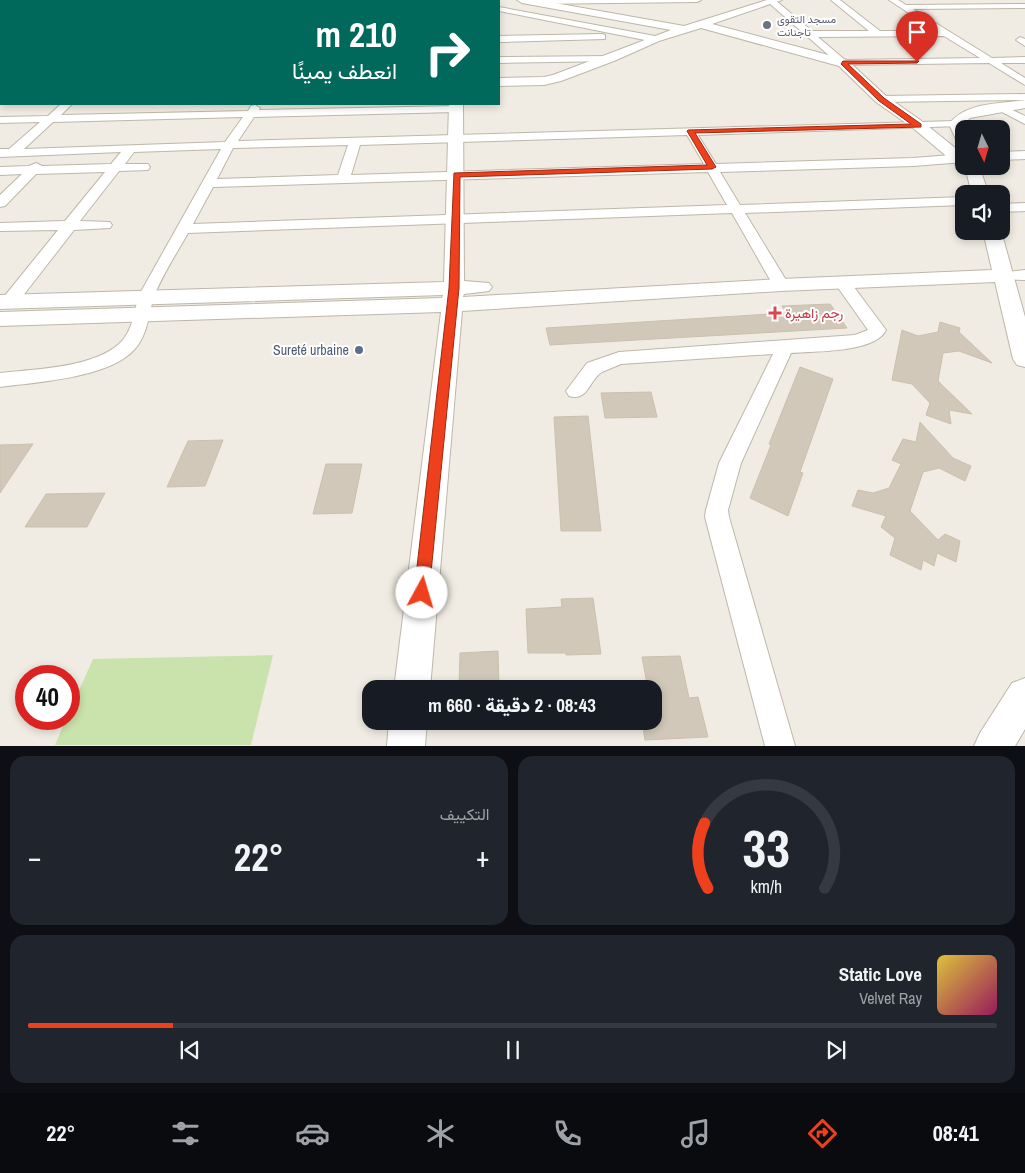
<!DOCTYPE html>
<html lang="ar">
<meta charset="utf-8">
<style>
:root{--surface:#171b24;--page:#20242c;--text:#f1f3f6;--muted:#9ea1a6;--line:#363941;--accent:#ee401c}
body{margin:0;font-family:"Archivo Narrow",Vazirmatn,sans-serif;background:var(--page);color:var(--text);direction:rtl;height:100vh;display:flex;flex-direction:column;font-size:19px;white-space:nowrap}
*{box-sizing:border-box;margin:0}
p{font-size:16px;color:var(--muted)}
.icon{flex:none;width:28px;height:28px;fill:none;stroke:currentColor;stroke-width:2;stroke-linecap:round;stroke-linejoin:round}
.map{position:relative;height:746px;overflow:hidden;direction:ltr}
.drawer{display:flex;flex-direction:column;gap:10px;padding:10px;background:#0d0f14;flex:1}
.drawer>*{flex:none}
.banner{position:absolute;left:0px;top:0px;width:500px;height:105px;box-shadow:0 2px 8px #0003;direction:rtl;background:#00695c;color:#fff;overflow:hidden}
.needle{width:32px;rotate:175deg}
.tools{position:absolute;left:955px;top:120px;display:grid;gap:10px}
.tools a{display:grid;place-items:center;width:55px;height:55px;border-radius:10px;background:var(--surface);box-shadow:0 2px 8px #0003;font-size:25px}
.speed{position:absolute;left:15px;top:665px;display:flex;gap:10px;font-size:25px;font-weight:700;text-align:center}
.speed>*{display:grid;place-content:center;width:65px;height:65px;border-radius:50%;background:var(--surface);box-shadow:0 2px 8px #0003;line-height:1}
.speed .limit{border:8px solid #d22;background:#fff;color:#111}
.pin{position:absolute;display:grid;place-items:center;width:42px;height:42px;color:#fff;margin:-51px -21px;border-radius:50% 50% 50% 0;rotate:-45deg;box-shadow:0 0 5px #0007}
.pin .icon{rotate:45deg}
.me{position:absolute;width:55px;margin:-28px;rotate:6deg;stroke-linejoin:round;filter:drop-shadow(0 0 4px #0008)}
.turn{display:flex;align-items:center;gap:18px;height:105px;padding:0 20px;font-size:22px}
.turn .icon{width:65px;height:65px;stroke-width:2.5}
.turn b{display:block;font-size:35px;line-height:42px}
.big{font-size:38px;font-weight:800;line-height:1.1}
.drawer .widget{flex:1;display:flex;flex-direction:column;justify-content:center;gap:8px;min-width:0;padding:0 18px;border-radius:15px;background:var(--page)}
.drawer .dial{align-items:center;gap:0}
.dial svg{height:130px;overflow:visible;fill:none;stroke:var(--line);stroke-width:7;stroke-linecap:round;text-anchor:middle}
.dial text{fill:var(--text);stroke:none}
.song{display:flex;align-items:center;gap:15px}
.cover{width:60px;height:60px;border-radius:8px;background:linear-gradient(135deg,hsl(50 70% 55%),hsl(330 70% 35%))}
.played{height:5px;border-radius:2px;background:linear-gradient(90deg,var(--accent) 15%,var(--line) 15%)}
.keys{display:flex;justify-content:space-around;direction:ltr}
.heat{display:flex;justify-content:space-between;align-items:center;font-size:28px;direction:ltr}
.drawer .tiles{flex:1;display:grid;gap:10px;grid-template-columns:1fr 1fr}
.widget:last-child{grid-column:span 2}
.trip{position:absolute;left:362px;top:680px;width:300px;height:50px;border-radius:15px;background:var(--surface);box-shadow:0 2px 8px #0003;font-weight:800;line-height:50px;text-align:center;direction:rtl}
.tab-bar{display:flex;height:80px;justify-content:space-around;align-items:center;background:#090b0e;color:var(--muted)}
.tab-bar .icon{width:35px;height:35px}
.tab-bar .on{color:var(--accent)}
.tab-bar b{font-size:22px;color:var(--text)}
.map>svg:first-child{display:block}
.green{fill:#cae3ad}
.building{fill:#d1c8b9;stroke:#cbc0ad}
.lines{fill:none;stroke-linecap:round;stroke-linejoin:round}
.minor-casing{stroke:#beb7a9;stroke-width:2}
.tertiary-casing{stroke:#beb7a9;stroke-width:2}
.minor{fill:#fff;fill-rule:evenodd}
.tertiary{fill:#fff;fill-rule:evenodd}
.route{fill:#ee401c;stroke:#9b2a12}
.worship-dot{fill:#6b7280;stroke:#fff;stroke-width:2}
.health-dot{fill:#e0444e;stroke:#fff;stroke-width:2}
.service-dot{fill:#5c6f8a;stroke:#fff;stroke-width:2}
.labels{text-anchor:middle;stroke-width:4;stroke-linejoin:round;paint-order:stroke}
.far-worship-label{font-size:11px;fill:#5b616d;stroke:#fff;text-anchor:start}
.health-label{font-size:14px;fill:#be3a42;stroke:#fff;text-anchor:start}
.service-label{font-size:14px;fill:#4e5e75;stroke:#fff;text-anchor:end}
</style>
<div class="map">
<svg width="1025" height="746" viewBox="0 0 1025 746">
<rect width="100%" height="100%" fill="#f0ece3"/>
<path class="green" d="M273,655l-22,90h-196l11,-26h3v-6l24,-54z"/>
<path class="building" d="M830,304l17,24 -297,17 -4,-17 240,-15 -4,-7z
M940,322l20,6 -1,4 33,31 -33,-12 -16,2 -5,28 34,33 -23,-4 2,14 -25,-9 4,-12 -18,-19 -20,-4 10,-50 16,6 20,-4z
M800,367l33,12 -33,93 3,1 -15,43 -38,-18 21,-53 -2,-1z
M651,392l6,25 -52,1 -4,-25z
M588,416l13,115h-40l-7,-114z
M920,422l33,36 18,8 -6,15 -26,-13 -16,4 -13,39 28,29 7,-6 15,7 -4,21 -19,-9 -3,13 -11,-6 -2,10 -31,-15 5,-17 -14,-11 5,-11 -34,-10 6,-16 15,3 16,-5 12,-24 -9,-4 11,-21 13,3z
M223,440l-18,46 -38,1 21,-46z
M33,444l-33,49v-48z
M326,464h36l-10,49 -39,1z
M105,493l-18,34h-62l21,-33z
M593,598l8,56 -35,1v-2h-38l-2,-44 36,-2 -1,-8z
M498,651l1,38h-40l1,-36z
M680,656l9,42 9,-1 10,40 -63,3 -3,-19h12v-32h-6l-6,-32z"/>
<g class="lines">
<defs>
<path id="minor" d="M44,0h27l1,1h-29z
M106,0h12l1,1h-12z
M195,0h13l1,1h-13z
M380,0h13l1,1h-13z
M447,0h14l1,1h-14z
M531,0h170l-4,2 -165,2 -4,-2z
M769,0h6l37,31h57l-38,-31h9l40,31h56l-47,-31h9l8,5 119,-1v4l-112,1 79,49 33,-1v6h-24l24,15v7l-36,-22 -149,2 -71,-62zM944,36l36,22 -135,2 -27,-23z
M499,7l156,29 4,3 -4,3 -156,-31z
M0,19h1v4h-1z
M0,34h1v6h-1z
M602,34l3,1v4l-106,3v-6z
M1020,37l5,2v7l-9,-6z
M0,55h1v6h-1z
M610,56l5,3 -2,2 -114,2v-6z
M0,76h1v6h-1z
M1025,94v6l-144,2 -5,-3 5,-3z
M61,104h11l-11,11 187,-4 3,-5 4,-1 5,3 -1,2 197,-4 5,3 -5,3 -202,5 -16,24 718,-20 4,1 2,2 -2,2 -262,9 18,29 197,-6 51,-4v8l-51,4 -193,6 20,33 224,-8v8l-219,8 44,72 -2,4h-12l-2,-4 -41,-72 -544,20c-10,18 -28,46 -34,64 -6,18 -6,38 -20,53 -26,28 -97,32 -134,37v-14c35,-4 97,-5 122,-32 10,-11 13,-30 16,-44l83,-148 -87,3 -9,12h23l2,3 -2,3 -29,1 -39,50 30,1 2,3 -2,3 -36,2 -59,76 -6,1 -6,-1 -2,-4 2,-4 55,-68 -58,1v-8l65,-2 40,-49 -69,2 -31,32 -5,1v-12l22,-21 -22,1v-8l29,-1 7,-3 6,3 69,-2 10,-12 -121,5v-8h9l31,-27 -40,1v-6l48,-1zM243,117l-18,25 -201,7 29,-27zM687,135l17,29 -353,11 9,-30zM348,145l-10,30 -121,4 16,-31zM708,172l19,33 -534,19 20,-37z
M1002,105l23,11v8l-27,-14 -1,-2z
M1025,151v8l-24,1v-8z
M1025,203v8l-24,1v-8z
M1025,270v10l-27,-1 -2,-3 2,-3z
M842,277l6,2 38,51c-11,23 -71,21 -95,23l-50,110 -13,47 1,7 66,229h-30l-60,-229 1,-7 13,-47 54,-109 -152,10c-6,3 -13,5 -19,8 -13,8 -14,30 -33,24l-3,-5 21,-28 32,-11 236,-17 13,-5 -34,-48 2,-3z"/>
<path id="tertiary" d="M517,0h21l146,26 83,-26h15l-70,24 135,36 39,36 37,26 41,33v11h17v6l8,22h-17l-7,-27 -7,-1 -45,-38 -37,-26 -37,-36 -138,-38 -42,13 -45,20 -53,20 -17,4 -45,1v-8l45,-1 9,-2 118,-45 -149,-27z
M1025,100v8l-55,10 -7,7 2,4 -1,18 -5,-1 -10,-22c16,-22 51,-20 76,-24z
M449,104h14l1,177 25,2 3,4 -3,4 -25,3 -1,3 318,-18 211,-9 -9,-39h18l24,86v50l-8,-2 -4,-6 -18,-77 -214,9 -319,20 -32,378h-36l47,-377 -441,14v-14l442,-14 1,-3 -443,14v-14l444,-13z
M1025,678v51l-10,17h-41l6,-13 32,-50z
M389,721h38l-2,25h-38z"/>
</defs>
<use href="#minor" class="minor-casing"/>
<use href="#tertiary" class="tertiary-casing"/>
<use href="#minor" class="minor"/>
<use href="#tertiary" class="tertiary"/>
</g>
<path class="route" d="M843,61h76l-2,2 -69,1 36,34 37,26v3l-226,6 21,34 -4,2 -252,8 -1,111 -30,305 -2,5 -5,2 -6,-2 -2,-5 35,-305 5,-115 253,-8 -20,-34 1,-1 223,-6 -32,-23 -38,-37z"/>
<circle class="worship-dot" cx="767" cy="25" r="5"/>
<path class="health-dot" d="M772.5 305.5h5v5h5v5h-5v5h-5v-5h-5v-5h5z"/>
<circle class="service-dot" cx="359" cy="350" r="5"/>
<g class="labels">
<g class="far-worship-label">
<text x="777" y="23">مسجد التقوى<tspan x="777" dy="13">تاجنانت</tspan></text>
</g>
<g class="health-label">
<text x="785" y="318">رجم زاهيرة</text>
</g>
<g class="service-label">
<text x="349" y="355">Sureté urbaine</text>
</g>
</g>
</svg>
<div class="tools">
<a><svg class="needle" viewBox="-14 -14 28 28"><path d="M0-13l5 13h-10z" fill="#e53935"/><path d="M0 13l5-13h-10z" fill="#9ea1a6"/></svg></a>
<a><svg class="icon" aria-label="sound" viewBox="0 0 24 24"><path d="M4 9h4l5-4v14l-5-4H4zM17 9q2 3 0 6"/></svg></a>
</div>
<div class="speed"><div class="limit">40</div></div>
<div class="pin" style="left:917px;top:62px;background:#d93025"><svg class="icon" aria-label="arrive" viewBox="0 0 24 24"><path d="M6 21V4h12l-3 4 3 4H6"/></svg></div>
<svg class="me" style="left:422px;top:593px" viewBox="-20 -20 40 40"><circle r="19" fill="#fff"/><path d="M0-13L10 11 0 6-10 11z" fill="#ee401c"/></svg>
<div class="trip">08:43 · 2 دقيقة · 660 m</div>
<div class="banner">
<div class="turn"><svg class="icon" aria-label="right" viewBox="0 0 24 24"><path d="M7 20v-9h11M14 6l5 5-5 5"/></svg><div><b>210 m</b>انعطف يمينًا</div></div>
</div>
</div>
<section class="drawer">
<div class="tiles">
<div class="widget dial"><svg viewBox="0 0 100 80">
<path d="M14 69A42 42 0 1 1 86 69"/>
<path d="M14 69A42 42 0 0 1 12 29" stroke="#ee401c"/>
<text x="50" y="56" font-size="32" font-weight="700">33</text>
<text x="50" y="72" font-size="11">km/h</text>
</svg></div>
<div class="widget"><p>التكييف</p>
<div class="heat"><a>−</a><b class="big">22°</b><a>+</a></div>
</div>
<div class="widget">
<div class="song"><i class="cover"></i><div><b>Static Love</b><p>Velvet Ray</p></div></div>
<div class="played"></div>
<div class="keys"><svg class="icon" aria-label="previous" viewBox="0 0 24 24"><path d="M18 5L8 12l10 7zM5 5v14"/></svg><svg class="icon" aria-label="pause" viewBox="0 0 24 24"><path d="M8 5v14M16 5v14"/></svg><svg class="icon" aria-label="next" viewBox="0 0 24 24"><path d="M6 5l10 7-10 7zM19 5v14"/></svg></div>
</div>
</div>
</section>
<nav class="tab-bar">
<b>08:41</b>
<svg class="icon on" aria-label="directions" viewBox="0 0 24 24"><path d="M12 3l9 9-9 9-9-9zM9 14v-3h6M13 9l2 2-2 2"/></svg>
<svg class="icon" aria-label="music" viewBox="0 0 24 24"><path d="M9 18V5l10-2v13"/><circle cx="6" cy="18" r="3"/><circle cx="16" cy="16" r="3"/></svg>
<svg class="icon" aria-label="phone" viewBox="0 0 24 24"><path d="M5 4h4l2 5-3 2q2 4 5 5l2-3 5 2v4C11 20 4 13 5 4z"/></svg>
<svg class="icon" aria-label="climate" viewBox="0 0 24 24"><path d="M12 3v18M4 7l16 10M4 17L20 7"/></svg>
<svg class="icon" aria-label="car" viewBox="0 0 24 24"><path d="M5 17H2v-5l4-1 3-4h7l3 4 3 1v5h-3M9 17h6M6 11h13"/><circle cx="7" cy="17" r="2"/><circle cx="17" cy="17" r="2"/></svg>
<svg class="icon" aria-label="filters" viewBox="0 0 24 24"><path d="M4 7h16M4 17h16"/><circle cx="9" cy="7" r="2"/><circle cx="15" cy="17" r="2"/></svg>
<b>22°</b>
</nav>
